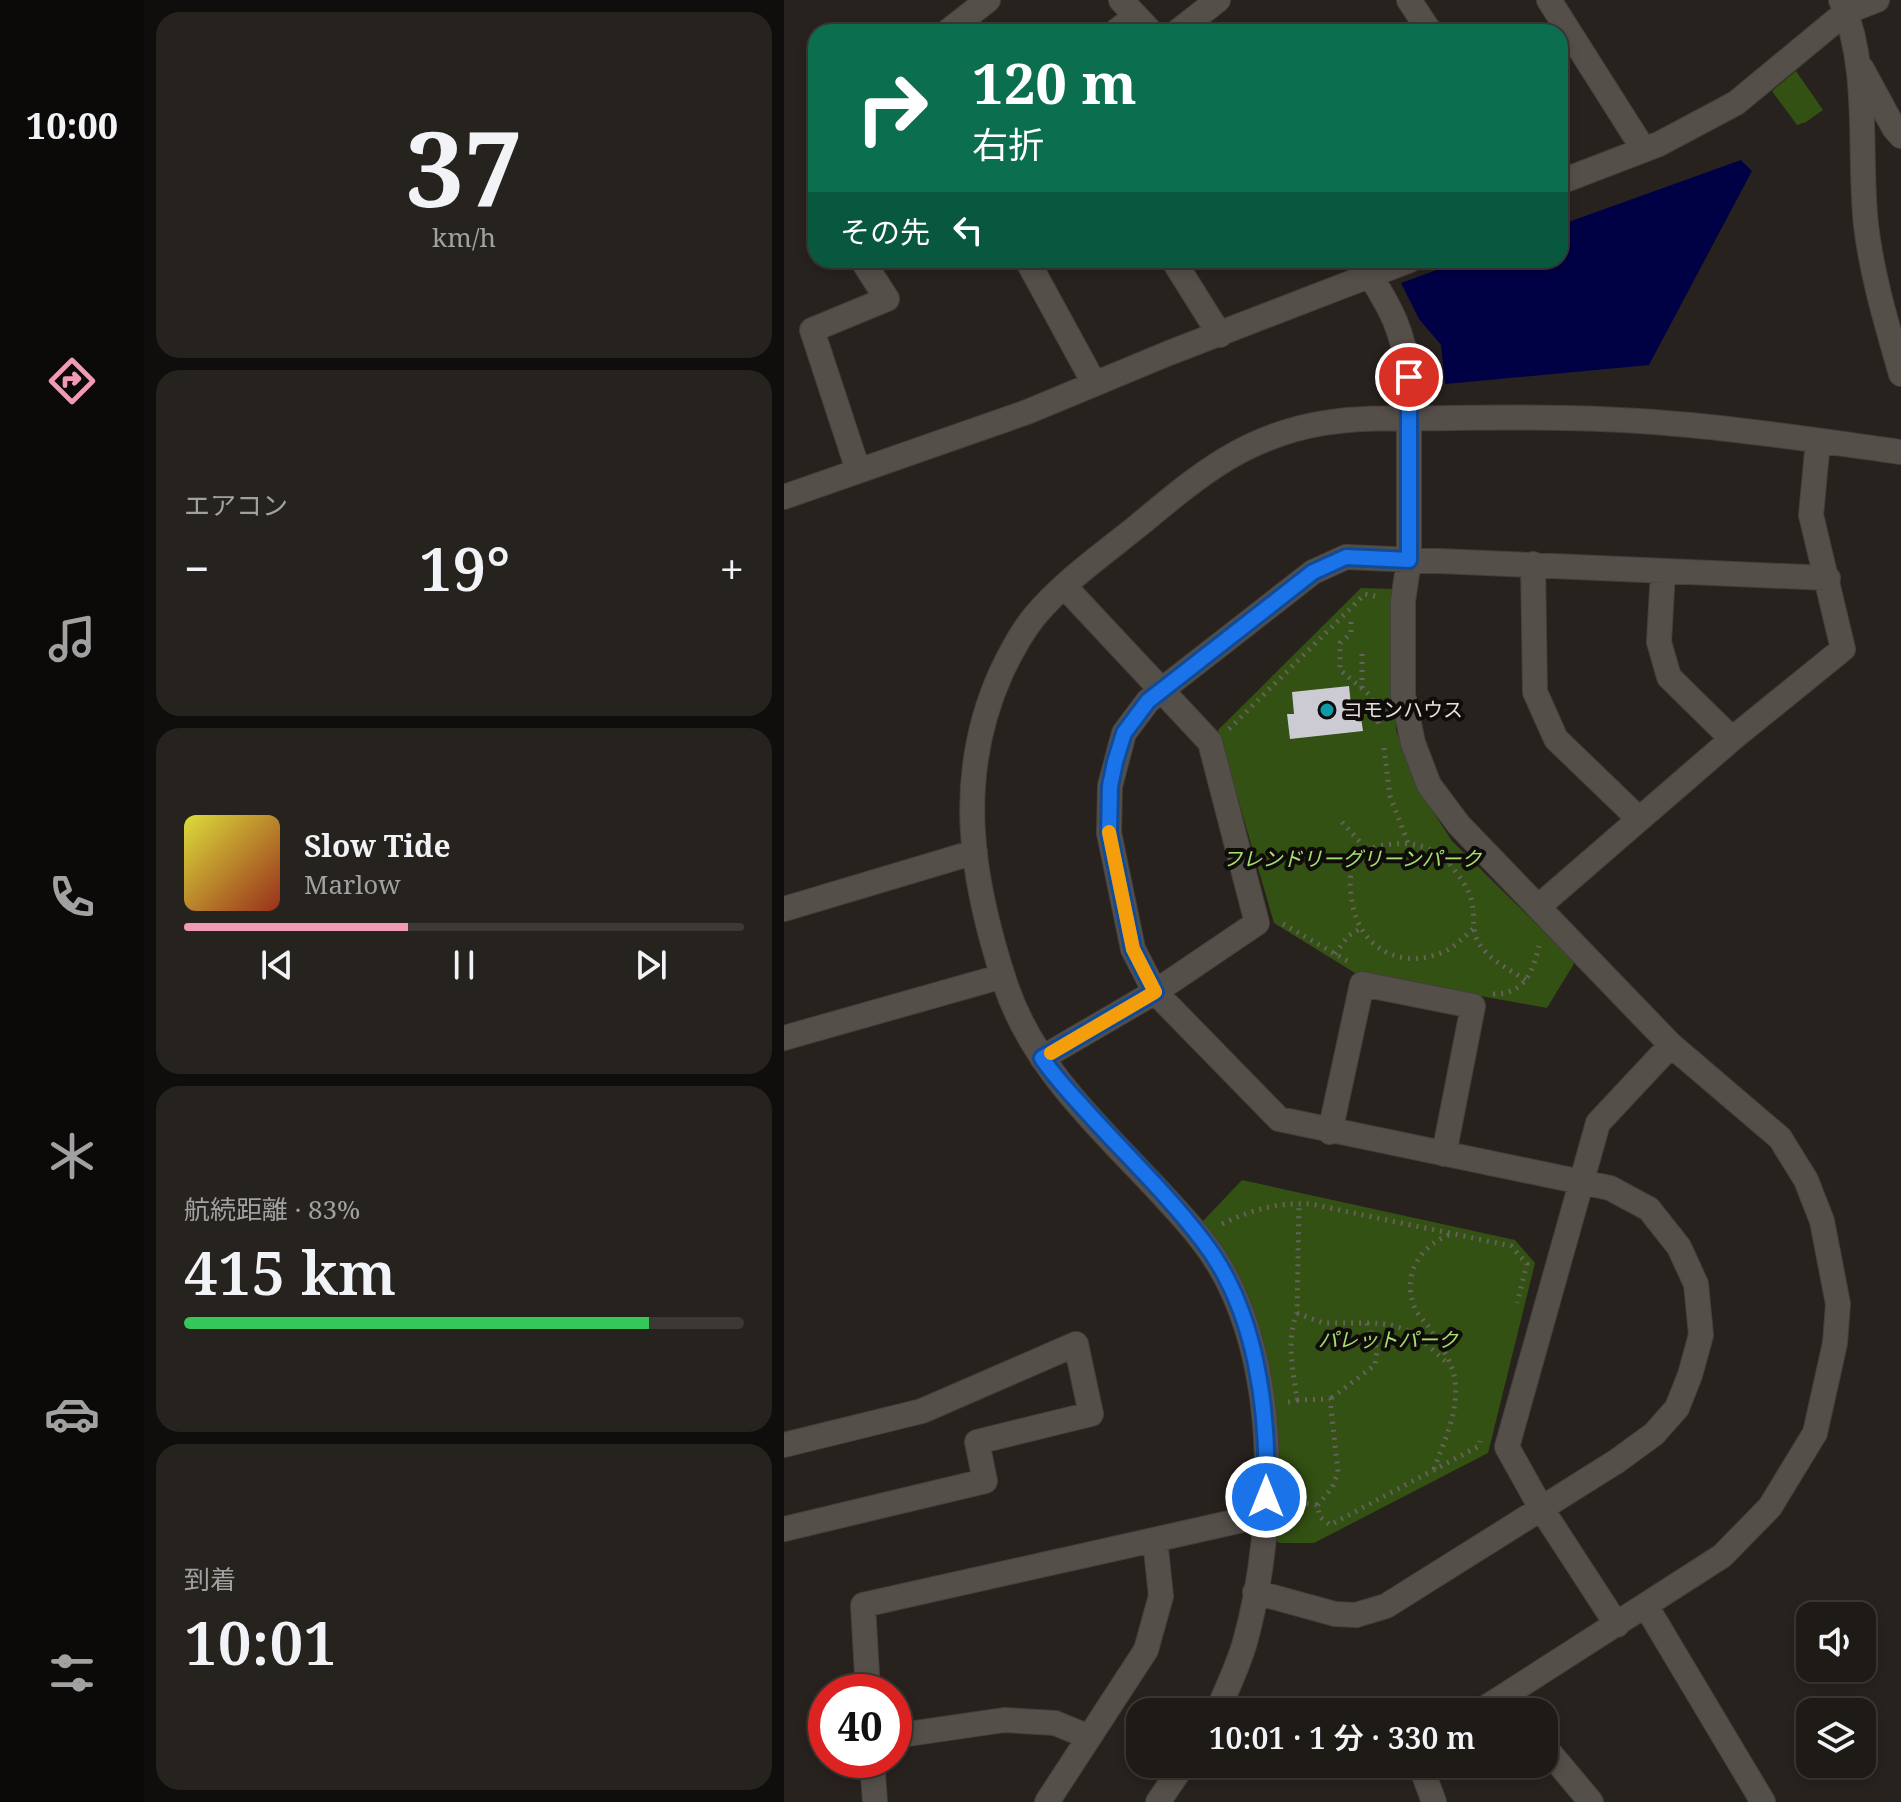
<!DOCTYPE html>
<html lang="ja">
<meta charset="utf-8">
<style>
:root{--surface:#1e1a16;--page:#26231f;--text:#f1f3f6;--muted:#a1a1a1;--line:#3c3835;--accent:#f09ab6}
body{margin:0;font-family:"Noto Serif","Noto Sans JP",serif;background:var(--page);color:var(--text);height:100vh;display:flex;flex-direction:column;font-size:30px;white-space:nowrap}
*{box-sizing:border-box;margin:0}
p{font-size:26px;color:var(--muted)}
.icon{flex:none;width:44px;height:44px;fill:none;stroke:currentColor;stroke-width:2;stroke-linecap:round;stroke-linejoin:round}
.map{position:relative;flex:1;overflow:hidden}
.details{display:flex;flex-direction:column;gap:12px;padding:12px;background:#100e0c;width:640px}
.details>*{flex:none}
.top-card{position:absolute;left:24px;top:24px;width:760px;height:244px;border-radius:24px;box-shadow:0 4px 12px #0003,0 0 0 2px var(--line);background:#0b6e4f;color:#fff;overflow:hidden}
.buttons{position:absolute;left:1012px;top:1602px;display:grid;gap:16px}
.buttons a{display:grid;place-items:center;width:80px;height:80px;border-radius:16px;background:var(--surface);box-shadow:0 4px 12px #0003,0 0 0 2px var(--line);font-size:40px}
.speed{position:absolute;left:24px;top:1674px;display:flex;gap:16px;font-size:40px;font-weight:700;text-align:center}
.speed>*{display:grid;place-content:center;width:104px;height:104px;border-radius:50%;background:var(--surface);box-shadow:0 4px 12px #0003,0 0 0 2px var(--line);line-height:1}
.speed .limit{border:12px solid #d22;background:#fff;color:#111}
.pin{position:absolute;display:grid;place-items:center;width:68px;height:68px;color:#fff;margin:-34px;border:4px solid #fff;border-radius:50%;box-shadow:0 2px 8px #0007}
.me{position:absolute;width:88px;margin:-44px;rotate:0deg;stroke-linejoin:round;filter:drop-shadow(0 0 6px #0008)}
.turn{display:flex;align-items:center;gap:28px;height:168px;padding:0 32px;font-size:36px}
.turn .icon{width:104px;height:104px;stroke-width:2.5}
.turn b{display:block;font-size:56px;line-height:68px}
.then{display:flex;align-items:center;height:76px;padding:0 32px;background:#0003;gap:16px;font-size:30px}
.big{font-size:60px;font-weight:600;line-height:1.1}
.details .tile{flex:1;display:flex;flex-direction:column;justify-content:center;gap:12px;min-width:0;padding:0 28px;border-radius:24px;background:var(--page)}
.details .dial{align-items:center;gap:0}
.dial b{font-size:104px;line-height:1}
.song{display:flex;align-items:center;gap:24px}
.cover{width:96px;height:96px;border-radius:12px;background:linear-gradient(135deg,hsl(60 70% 55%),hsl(10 70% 35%))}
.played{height:8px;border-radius:4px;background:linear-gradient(90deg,var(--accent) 40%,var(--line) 40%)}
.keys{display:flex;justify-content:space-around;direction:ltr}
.heat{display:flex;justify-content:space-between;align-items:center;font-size:44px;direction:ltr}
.charge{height:12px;border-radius:6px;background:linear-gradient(90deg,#34c759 83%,var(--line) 0)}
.trip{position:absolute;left:342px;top:1698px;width:432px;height:80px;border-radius:24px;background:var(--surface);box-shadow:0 4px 12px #0003,0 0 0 2px var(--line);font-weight:600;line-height:80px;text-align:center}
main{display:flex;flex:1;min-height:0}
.menu{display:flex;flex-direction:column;width:144px;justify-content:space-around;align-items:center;background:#0c0a09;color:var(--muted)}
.menu .icon{width:56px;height:56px}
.menu .active{color:var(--accent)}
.menu b{font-size:36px;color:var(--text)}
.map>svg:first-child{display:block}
.green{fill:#335113}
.water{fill:#000045}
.building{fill:#cccad3}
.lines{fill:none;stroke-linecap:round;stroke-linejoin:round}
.minor-casing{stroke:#433f3b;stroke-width:26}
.path{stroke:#66615d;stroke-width:5;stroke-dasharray:2 6;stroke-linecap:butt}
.minor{stroke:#554f4a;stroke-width:24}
.route-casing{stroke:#114b97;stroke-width:20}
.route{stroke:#1a73e8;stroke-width:14}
.slow{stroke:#f59e0b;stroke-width:14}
.culture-dot{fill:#0f9aa8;stroke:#0f0c0a;stroke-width:3}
.labels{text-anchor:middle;stroke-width:8;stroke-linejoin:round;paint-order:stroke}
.poi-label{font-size:20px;fill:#e3dfdc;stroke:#0f0c0a;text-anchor:start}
.park-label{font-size:20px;font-style:italic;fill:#a5e170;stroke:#0f0c0a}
</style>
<main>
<nav class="menu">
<b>10:00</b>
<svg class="icon active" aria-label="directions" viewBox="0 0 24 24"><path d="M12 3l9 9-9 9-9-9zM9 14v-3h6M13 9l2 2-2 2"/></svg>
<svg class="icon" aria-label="music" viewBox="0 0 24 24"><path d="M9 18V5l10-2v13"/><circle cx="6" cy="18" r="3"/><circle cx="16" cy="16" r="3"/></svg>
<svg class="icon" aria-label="phone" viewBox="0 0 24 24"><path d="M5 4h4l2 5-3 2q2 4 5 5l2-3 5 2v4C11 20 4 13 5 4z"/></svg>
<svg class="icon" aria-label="climate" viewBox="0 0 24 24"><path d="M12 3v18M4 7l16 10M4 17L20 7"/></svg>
<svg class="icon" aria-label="car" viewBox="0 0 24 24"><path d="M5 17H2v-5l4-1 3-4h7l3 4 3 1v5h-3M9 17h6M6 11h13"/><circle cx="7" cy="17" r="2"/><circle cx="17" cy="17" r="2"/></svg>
<svg class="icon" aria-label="filters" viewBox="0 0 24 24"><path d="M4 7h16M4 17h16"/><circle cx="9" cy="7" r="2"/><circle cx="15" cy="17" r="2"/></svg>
</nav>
<section class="details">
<div class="tile dial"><b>37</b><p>km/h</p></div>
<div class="tile"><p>エアコン</p>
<div class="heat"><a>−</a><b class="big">19°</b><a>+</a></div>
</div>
<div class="tile">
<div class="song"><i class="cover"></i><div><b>Slow Tide</b><p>Marlow</p></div></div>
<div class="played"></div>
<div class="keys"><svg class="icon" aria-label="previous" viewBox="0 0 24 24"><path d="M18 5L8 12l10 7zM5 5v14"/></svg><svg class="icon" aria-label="pause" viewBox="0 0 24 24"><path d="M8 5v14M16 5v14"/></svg><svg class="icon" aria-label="next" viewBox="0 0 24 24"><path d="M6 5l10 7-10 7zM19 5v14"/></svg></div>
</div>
<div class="tile"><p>航続距離 · 83%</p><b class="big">415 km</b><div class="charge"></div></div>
<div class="tile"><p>到着</p><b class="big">10:01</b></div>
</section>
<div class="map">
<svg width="1117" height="1802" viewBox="0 0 1117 1802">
<rect width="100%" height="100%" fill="#28221e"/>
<path class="green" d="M1012,71l27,39 -17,12 -9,3 -25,-34z
M577,588l32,1 3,141 23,60 33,51 123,121 -28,46 -192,-35 -81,-50 -56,-193z
M458,1180l273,60 20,23 -47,190 -174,90h-35l-6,-7 -32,-246 -38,-69z"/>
<path class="water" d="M957,160l11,11 -103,194 -204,19 -4,-39 -22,-26 -18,-36 63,-23h96v-35z"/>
<path class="building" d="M565,686l2,19 8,-1 4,27 -73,8 -3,-25h7l-2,-22z"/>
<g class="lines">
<defs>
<path id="minor" d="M337,0l30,32
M625,0l21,32
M765,0l95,150
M1057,0c30,70 17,151 25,225 6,51 21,100 35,149
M163,32l41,-32
M331,32l21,-16
M393,32l41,-32
M1078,69l32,59 7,8
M776,182l99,-38 77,-41 110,-91 31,-12
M243,260l67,123
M389,260l47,75
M577,260c27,45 41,63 48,117v183l-6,41v94l10,48 16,42 30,40 212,220 109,93 26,42 16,41 16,83 -3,39 -20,90 -45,74 -48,49 -243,156
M74,470l-46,-140 75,-31 -23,-36
M0,497l243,-85 142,-59 241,-93
M749,564l2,128 21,47 83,80
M879,571l-4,71 10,35 63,62
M754,907l194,-168 111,-90 -32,-134 7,-74
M0,909l191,-57
M0,1038l219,-62
M258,1058l113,-66 102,-69 -47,-181 -145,-155
M546,1132l32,-148 111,22 -29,148
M0,1445l138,-34 154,-67 15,70 -114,28 8,39 -201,48
M471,1592l80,22 21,1 30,-9 231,-145 37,-27 23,-26 13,-33 11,-40 -5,-51 -17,-37 -30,-38 -39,-21 -331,-69 -124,-127 -22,-43 -24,-116 1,-47 14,-53 24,-32 15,-12 150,-117 33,-15 482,21
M862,1606l117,196
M833,1625l-76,-117 -34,-61 91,-324 73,-78
M84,1692l-5,-87 402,-90
M433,1712c10,-23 21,-46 28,-70 33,-119 37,-302 -44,-403 -66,-83 -160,-150 -195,-253 -35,-106 -52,-208 -5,-313 9,-19 20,-40 33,-56 29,-35 69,-63 105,-92 59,-49 105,-89 185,-102 42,-7 85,-4 128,-5 75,-1 151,-1 225,6 75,6 150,18 224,28
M110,1736l110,-16 51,3 34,14
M760,1746l47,56
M88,1760l3,42
M636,1764l14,38
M263,1802l99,-152 15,-54 -6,-56
M374,1802l26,-38"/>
</defs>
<use href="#minor" class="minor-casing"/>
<path class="path" d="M567,622v11l-11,10v27l31,26 8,30
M578,688v-38
M445,729l136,-135 14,3
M600,748l6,48 18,47
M558,822l25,28
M666,863c-17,-15 -34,-21 -56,-19 -14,1 -30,4 -38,17 -8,12 -6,27 -4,41 7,43 44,67 86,52 14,-4 24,-15 35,-25
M666,864c8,11 19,24 22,38 3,16 -1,30 8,43 11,16 30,25 46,35
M499,924l68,39
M551,954l13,-18 12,-7
M709,994c32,0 39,-21 46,-48
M438,1224c29,-14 56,-22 89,-20l200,42 16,18 -10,39
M513,1313l26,10h44l10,27 -2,15 -45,34
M583,1323c39,0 51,13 78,38
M513,1400l33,-1 8,73 -6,16 -15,18
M504,1402l9,-2c-4,-30 -11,-59 0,-87l2,-110
M650,1469c10,-28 25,-57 21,-88 -2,-19 -17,-40 -27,-55 -5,-6 -12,-13 -14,-20 -12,-34 7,-60 37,-72
M507,1501l26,4 3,12 10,8 149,-79 1,-5"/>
<use href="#minor" class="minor"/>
</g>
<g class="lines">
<defs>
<path id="route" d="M482,1497c3,-85 -9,-186 -63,-256 -34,-45 -76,-85 -114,-127 -16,-18 -34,-36 -47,-56l113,-66 -22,-43 -24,-116 1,-47 5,-24 9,-29 24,-32 165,-129 33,-15 63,3v-183"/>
</defs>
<use href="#route" class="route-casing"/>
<use href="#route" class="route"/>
<path class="slow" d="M267,1053l104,-61 -22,-43 -24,-117"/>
</g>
<circle class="culture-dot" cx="543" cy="710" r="8"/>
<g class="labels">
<g class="poi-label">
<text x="559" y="717">コモンハウス</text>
</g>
<g class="park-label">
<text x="568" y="866">フレンドリーグリーンパーク</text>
<text x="604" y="1347">パレットパーク</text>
</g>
</g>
</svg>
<div class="buttons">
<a><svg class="icon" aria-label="sound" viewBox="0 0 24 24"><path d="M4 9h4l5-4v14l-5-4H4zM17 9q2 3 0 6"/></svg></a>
<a><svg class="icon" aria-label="layers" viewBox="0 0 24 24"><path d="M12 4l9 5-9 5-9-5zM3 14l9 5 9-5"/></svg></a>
</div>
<div class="speed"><div class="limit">40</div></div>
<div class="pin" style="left:625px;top:377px;background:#d93025"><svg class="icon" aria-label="arrive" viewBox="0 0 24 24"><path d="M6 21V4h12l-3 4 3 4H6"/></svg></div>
<svg class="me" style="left:482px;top:1497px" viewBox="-20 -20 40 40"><circle r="17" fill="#1a73e8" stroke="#fff" stroke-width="3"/><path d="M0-11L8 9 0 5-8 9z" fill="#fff"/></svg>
<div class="trip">10:01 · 1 分 · 330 m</div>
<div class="top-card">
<div class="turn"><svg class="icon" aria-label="right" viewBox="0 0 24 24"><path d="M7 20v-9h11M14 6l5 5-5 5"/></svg><div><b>120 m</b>右折</div></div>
<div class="then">その先<svg class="icon" aria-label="left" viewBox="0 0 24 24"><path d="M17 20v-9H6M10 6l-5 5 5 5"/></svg></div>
</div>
</div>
</main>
